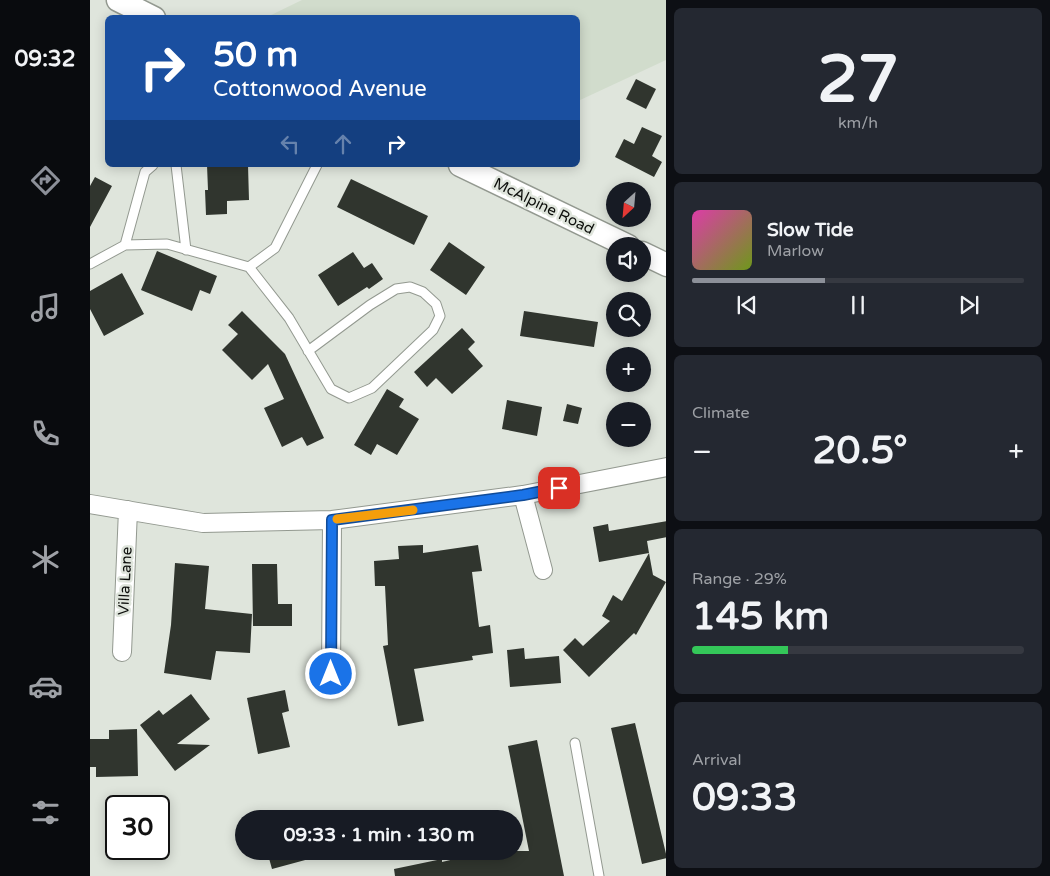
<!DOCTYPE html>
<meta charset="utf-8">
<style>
:root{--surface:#171b24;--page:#242831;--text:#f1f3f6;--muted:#9ea1a6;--line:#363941;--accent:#8c9099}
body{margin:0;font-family:"Varela Round",sans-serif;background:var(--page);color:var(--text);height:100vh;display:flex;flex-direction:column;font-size:19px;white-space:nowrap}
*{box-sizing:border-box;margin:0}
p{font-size:16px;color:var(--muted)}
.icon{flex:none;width:28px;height:28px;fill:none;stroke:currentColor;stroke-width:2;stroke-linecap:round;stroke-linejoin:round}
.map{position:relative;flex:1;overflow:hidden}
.drawer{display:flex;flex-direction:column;gap:8px;padding:8px;background:#0d0f14;width:384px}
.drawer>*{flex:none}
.banner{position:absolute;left:15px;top:15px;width:475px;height:152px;border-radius:8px;box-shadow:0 2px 12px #0003;background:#1a4fa0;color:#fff;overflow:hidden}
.needle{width:32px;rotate:206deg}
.buttons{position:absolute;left:516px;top:182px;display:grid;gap:10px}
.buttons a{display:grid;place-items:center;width:45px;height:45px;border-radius:50%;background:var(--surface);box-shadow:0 2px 12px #0003;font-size:25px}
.speed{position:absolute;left:15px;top:795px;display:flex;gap:10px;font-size:25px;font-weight:700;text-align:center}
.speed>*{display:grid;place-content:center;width:65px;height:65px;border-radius:50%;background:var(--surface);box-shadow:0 2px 12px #0003;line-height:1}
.speed .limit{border:2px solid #111;border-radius:8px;background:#fff;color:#111}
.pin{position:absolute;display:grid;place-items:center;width:42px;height:42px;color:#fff;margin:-21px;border-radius:10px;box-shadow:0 2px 8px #0006}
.me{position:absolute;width:55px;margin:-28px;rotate:0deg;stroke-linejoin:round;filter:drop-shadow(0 0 4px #0008)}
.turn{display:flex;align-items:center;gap:18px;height:105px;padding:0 25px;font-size:22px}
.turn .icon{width:65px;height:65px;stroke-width:2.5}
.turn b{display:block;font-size:35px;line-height:42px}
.lanes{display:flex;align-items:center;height:48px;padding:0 25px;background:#0003;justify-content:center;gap:25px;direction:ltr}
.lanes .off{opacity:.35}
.big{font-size:38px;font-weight:800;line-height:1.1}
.drawer .widget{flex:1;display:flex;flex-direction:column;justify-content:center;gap:8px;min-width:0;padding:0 18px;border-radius:8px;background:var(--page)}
.drawer .dial{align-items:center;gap:0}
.dial b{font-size:65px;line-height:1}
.song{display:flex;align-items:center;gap:15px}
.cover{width:60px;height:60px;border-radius:8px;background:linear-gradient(135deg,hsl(320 70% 55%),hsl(80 70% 35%))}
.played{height:5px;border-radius:2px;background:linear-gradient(90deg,var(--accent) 40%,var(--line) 40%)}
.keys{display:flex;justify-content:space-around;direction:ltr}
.heat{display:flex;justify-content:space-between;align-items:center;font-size:28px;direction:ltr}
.charge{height:8px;border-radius:4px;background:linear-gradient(90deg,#34c759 29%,var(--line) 0)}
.trip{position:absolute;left:145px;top:810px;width:288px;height:50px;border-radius:25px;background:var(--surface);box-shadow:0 2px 12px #0003;font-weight:800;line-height:50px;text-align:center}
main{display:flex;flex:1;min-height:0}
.dock{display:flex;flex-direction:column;width:90px;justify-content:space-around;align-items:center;background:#090b0e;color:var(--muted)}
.dock .icon{width:35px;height:35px}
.dock .current{color:var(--accent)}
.dock b{font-size:22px;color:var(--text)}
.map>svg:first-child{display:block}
.built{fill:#d1dccc}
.building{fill:#30352e}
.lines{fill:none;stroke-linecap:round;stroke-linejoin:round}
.service-casing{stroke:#939990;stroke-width:11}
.minor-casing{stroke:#939990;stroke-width:20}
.tertiary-casing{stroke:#939990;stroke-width:25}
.service{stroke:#fff;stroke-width:9}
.minor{stroke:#fff;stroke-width:18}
.tertiary{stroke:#fff;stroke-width:22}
.route-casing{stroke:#114b97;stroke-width:12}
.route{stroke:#1a73e8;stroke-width:9}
.slow{stroke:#f59e0b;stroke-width:9}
.labels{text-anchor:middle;stroke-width:5;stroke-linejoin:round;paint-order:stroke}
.street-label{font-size:15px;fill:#0d0f0c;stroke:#dfe5dc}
</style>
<main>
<nav class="dock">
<b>09:32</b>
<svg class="icon current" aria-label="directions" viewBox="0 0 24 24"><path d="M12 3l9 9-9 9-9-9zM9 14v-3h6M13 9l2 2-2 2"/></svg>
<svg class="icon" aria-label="music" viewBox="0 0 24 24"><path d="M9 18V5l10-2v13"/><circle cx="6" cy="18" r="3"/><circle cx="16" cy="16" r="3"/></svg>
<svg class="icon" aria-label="phone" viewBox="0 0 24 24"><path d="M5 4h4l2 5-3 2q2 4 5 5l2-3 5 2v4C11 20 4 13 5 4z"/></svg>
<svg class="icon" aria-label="climate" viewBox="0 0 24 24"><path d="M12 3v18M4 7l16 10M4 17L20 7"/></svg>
<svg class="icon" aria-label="car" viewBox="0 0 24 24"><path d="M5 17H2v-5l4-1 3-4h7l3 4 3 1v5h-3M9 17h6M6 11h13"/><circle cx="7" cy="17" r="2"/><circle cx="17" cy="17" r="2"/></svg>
<svg class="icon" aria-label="filters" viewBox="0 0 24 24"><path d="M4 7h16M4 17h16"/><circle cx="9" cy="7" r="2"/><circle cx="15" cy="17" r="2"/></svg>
</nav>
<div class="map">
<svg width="577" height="876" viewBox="0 0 577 876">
<rect width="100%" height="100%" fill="#dfe5dc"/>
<path class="built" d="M212,0h364v60l-88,41v-83l-311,-1z"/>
<path class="building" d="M546,79l20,10 -10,20 -20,-10z
M552,127l20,9 -10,20 10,6 -8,15 -39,-20 9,-18 10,5z
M117,165h41l1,35 -22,1v13l-21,1 -1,-25h3z
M5,177l17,9 -22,41v-41z
M261,179l77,37 -14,29 -77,-38z
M359,242l36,25 -19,28 -36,-25z
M67,251l60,25 -7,18 -10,-4 -8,21 -51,-21z
M263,252l11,16 8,-5 11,16 -14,10 -2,-2 -29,19 -20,-31z
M32,273l22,41 -40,22 -14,-27v-18z
M152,311l43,43 39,84 -17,8 -5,-9 -20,10 -18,-39 20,-9 -16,-35 -16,16 -30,-30 16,-16 -10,-9z
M434,311l74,11 -4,25 -74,-11z
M372,328l13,14 -7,7 15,17 -31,28 -16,-16 -9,9 -13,-15z
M297,389l17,10 -5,8 20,12 -22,36 -20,-11 -6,11 -17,-10z
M417,400l35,7 -5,29 -35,-7z
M477,404l15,4 -4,16 -15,-3z
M577,521v16l-20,4 2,12 -50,9 -6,-35 15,-3 1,7z
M333,545v8l55,-8 4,26 -10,1 7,55 11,-2 3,28 -21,3 1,4 -59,9 10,52 -26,5 -15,-80 5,-1 -3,-59h-10l-1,-25 25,-2 -1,-13z
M559,553l4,22 13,7 -30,53 -2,-2 -45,44 -26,-27 12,-12 8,8 27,-25 -8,-5 11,-21 9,6z
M85,563l34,3 -4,43 47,5 -2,39 -34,-2 -5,29 -47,-7 7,-48z
M162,564h25l1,40h14v22h-39z
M434,648l1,11 34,-3 2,27 -51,4 -3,-37z
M195,690l4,21 -7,2 8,34 -32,7 -11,-56z
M101,694l19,25 -33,25 33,1 -35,26 -35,-46 19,-15 4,5z
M545,723l32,135 -25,6 -31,-136z
M47,729l1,47 -42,1v-10h-6v-28h19v-9z
M447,740l27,136h-169l-1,-7 48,-10v3l46,-11h41l-21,-105z
M177,851h52l1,5 -48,13z"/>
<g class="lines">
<defs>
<path id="service" d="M86,165l10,85
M35,245l20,-73 8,-7
M0,264l35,-19 42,-1 82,23 26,-19 42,-83
M159,267l40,51 42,71 18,9 23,-10 61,-58 7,-14 -4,-12 -13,-12 -13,-5 -14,2 -26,16 -62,46
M485,743l24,133"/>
<path id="minor" d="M433,495l20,75
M0,504l113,19 129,-3 191,-25 144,-28
M32,652l6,-142
M241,675l1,-155"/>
<path id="tertiary" d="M28,0l36,18
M370,165l168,81
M552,253l25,12"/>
</defs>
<use href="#service" class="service-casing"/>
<use href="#minor" class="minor-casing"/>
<use href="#tertiary" class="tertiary-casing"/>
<use href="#service" class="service"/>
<use href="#minor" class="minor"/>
<use href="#tertiary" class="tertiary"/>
</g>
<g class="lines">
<defs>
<path id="route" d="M241,674l1,-154 191,-25 36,-7"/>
</defs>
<use href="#route" class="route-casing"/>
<use href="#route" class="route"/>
<path class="slow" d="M247,519l76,-9"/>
</g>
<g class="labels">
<g class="street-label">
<text transform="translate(454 206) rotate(26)" y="5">McAlpine Road</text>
<text transform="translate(35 581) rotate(-87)" y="5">Villa Lane</text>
</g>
</g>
</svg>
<div class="buttons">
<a><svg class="needle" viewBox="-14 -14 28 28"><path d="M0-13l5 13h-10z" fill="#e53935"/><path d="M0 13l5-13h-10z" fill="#9ea1a6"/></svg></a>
<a><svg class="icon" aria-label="sound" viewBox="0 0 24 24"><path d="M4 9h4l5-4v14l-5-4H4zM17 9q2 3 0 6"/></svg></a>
<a><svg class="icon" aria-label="search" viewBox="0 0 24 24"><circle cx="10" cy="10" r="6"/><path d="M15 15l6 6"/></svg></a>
<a>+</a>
<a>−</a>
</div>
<div class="speed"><div class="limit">30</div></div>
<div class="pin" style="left:469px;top:488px;background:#d93025"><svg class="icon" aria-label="arrive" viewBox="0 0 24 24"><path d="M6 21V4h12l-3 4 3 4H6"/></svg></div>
<svg class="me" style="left:241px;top:674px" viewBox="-20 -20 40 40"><circle r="17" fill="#1a73e8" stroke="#fff" stroke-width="3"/><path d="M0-11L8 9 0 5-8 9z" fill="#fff"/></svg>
<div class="trip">09:33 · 1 min · 130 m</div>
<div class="banner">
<div class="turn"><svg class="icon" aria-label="right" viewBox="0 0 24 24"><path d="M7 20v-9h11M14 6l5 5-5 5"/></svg><div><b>50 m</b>Cottonwood Avenue</div></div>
<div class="lanes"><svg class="icon off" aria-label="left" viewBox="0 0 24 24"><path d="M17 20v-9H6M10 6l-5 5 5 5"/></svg><svg class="icon off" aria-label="ahead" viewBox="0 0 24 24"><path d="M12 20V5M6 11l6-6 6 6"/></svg><svg class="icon" aria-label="right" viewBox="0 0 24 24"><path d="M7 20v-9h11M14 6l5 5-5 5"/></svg></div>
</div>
</div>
<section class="drawer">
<div class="widget dial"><b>27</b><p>km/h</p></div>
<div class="widget">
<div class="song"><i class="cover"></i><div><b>Slow Tide</b><p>Marlow</p></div></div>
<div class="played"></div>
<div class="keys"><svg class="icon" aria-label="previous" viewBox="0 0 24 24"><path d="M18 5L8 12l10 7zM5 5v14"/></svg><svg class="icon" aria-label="pause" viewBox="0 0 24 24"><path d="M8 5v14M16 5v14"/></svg><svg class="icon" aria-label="next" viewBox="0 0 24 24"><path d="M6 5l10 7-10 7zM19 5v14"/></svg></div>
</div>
<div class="widget"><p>Climate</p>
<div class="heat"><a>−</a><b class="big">20.5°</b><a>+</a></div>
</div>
<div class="widget"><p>Range · 29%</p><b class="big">145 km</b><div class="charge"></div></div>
<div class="widget"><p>Arrival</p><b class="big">09:33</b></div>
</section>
</main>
